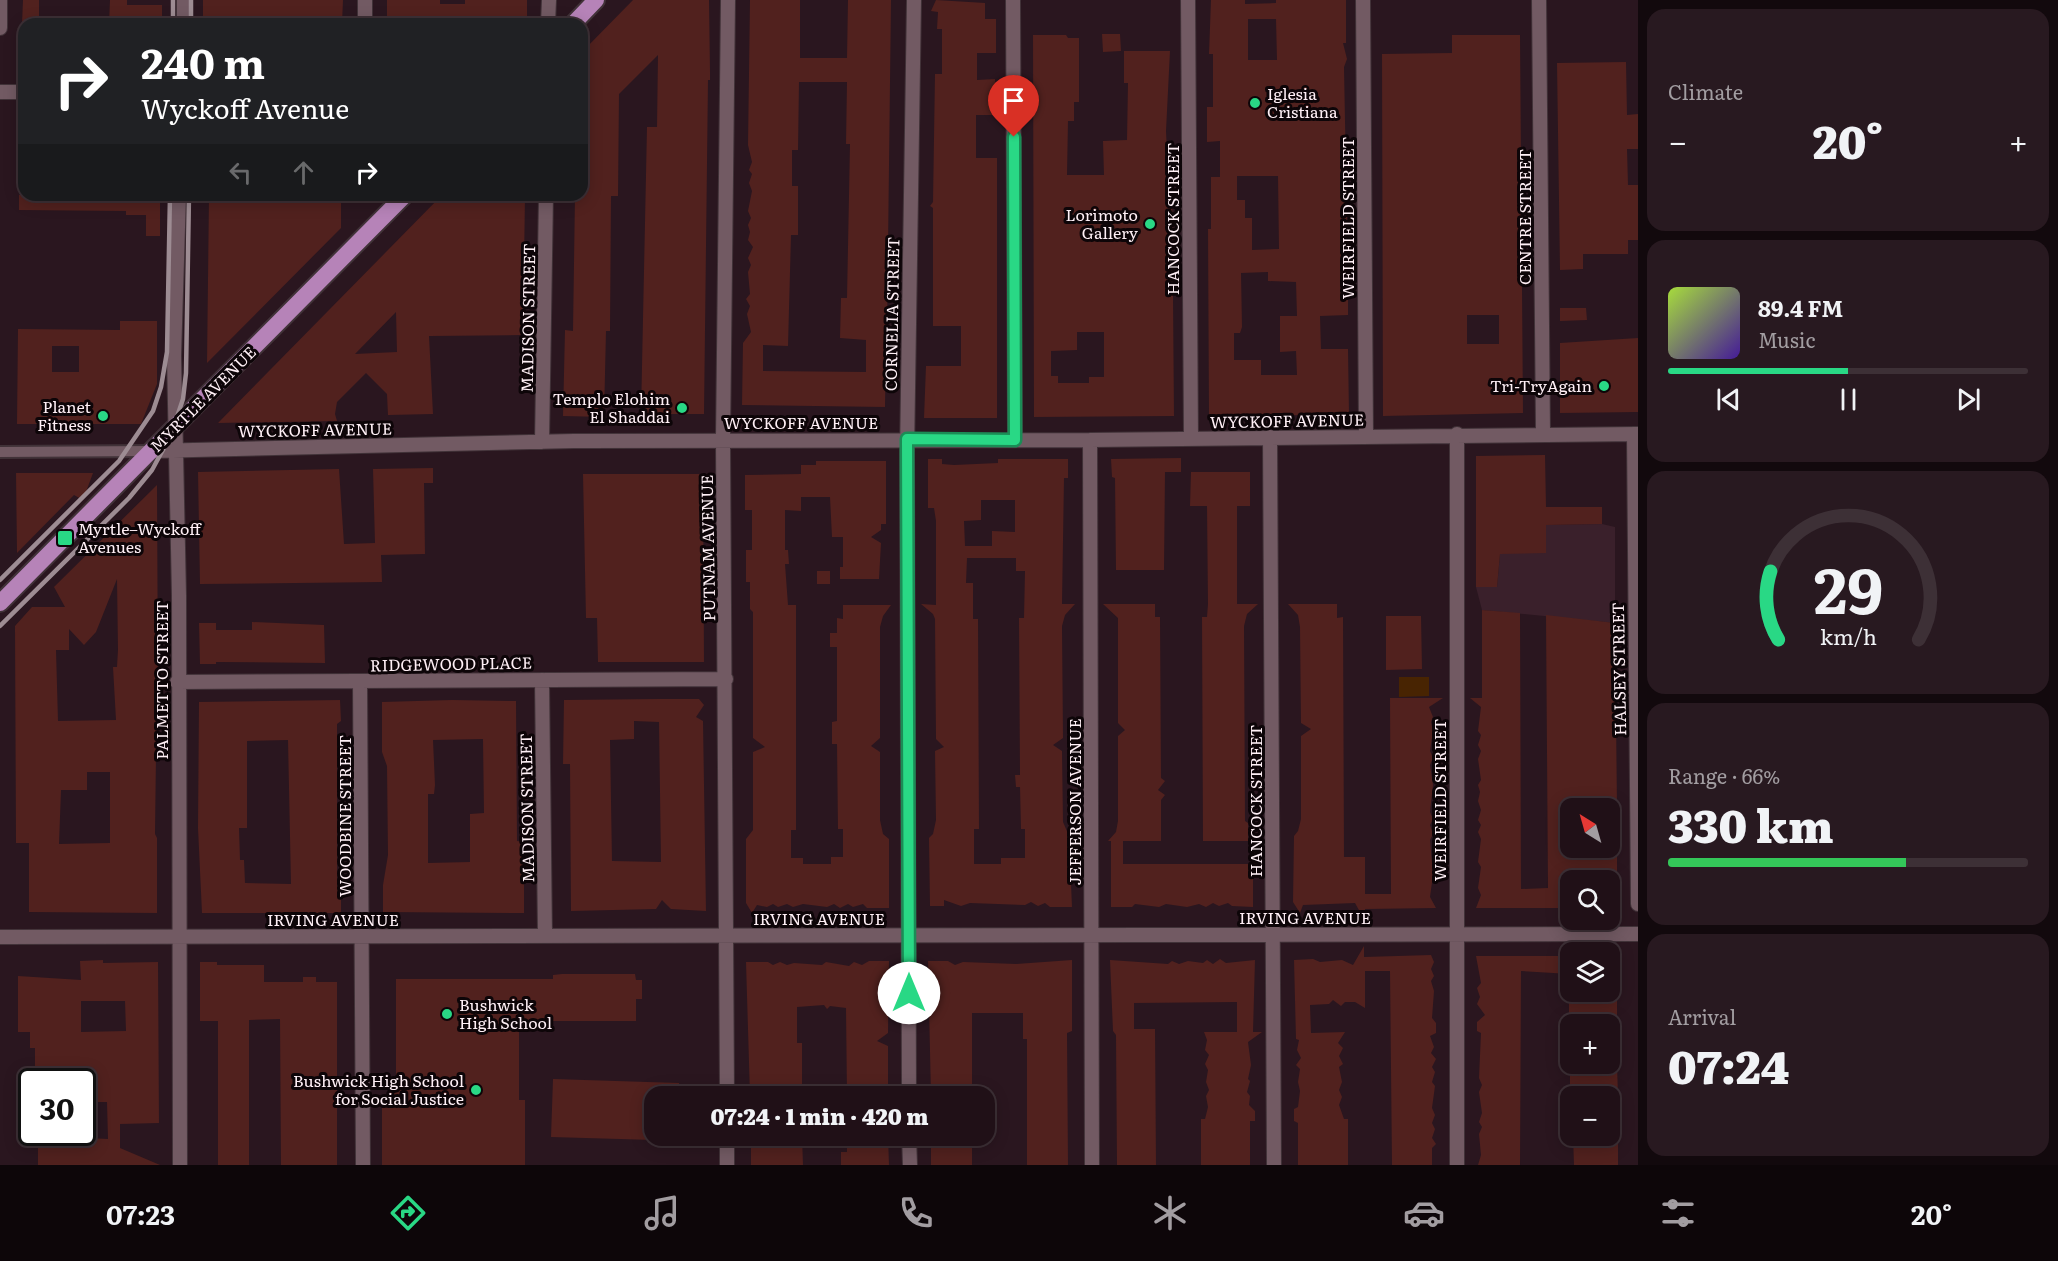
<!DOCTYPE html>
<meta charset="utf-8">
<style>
:root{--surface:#201017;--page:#281920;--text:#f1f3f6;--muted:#a29da1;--line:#3d3036;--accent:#29d885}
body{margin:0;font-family:Literata,serif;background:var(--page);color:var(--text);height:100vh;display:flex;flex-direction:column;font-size:22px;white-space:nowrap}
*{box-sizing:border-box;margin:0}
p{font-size:20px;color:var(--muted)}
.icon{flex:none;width:33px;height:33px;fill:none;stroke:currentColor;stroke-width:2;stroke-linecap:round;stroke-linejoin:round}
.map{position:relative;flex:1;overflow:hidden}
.side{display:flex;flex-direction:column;gap:9px;padding:9px;background:#12090d;width:420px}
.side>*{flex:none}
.guide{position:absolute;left:18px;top:18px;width:570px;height:183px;border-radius:18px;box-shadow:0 3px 15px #0003,0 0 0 2px var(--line);background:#202124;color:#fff;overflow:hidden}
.needle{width:39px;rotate:323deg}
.buttons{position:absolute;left:1560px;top:798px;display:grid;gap:12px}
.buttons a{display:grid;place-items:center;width:60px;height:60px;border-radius:12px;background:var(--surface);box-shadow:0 3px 15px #0003,0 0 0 2px var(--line);font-size:30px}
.speed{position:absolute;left:18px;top:1068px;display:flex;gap:12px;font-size:30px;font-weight:700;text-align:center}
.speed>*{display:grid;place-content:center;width:78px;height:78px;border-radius:50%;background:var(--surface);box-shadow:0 3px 15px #0003,0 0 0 2px var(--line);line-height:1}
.speed .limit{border:3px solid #111;border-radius:9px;background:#fff;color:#111}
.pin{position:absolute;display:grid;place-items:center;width:51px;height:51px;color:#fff;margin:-62px -26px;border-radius:50% 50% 50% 0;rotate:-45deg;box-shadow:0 0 6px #0007}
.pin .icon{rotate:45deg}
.me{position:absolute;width:66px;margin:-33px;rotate:0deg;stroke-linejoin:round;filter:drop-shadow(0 0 4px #0008)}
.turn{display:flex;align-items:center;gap:21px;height:126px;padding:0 24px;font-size:27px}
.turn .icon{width:78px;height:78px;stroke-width:2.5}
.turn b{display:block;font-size:42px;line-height:51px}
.lanes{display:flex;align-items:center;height:57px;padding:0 24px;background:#0003;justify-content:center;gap:30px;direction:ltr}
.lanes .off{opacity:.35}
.big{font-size:45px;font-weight:800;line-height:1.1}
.side .widget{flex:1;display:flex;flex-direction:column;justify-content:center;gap:9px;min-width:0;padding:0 21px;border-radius:18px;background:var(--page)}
.side .dial{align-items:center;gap:0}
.dial svg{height:156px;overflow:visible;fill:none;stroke:var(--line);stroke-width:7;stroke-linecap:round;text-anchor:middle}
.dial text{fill:var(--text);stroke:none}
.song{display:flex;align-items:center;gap:18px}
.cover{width:72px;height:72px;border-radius:9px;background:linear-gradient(135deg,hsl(80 70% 55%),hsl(260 70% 35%))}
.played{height:6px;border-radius:3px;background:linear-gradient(90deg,var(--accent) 50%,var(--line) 50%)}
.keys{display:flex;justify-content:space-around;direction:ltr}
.heat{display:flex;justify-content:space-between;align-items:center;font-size:33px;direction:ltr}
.charge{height:9px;border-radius:4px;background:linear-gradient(90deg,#34c759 66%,var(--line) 0)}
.trip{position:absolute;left:644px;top:1086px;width:351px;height:60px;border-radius:18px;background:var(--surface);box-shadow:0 3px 15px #0003,0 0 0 2px var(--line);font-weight:800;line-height:60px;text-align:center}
.tab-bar{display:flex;height:96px;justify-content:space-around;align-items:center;background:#0d0609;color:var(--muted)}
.tab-bar .icon{width:42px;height:42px}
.tab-bar .selected{color:var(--accent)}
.tab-bar b{font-size:27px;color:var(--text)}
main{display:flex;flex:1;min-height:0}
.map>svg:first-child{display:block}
.built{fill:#3a202b}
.green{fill:#482402}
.building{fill:#51211e;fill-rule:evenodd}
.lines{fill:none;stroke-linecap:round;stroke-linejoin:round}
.pedestrian-casing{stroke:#413238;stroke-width:14}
.minor-casing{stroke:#413238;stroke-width:16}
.primary-casing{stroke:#413238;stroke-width:20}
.pedestrian{stroke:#725a63;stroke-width:10}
.minor{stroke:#725a63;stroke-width:14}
.primary{stroke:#b683b8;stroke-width:16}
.rail{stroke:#9d8c93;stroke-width:4.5}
.route-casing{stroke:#1b8c56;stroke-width:15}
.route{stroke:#29d885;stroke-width:10}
.poi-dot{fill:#29d885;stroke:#0d0508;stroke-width:2}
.labels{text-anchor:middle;stroke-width:6;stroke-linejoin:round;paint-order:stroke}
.poi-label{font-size:16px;fill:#fff0f6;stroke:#0d0508;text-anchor:end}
.street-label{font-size:16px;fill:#fff0f6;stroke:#0d0508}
</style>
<main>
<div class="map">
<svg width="1638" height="1165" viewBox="0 0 1638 1165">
<rect width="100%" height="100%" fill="#2a161f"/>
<path class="built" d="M1602,524l13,3v96l-133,-13 -6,-23h21l3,-33 46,-29z"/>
<path class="green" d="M1399,677h30v19l-30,1z"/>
<path class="building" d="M23,0h16v24h-17z
M110,0h17v5h35v19h-53z
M203,0h140l-1,24h-139z
M387,0h53v4h25v-4h62v24h-140z
M633,0h76l1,72v8h-2l-4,334h-63l6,-287h10l1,-72 -39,39 -1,102h-7l-1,135h-4l-2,86 -41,-1 2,-86 8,1 2,-136h7v-143z
M750,0h50v58h47l1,-58h43l-4,332 6,9h-7l-1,66 -143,-2 1,-62 8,-11 -4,-18 3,-8 -4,-7 4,-5 -2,-22 3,-7 -3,-7 5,-11 -5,-7 2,-8 -2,-7 3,-7 -3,-7 4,-20 -3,-8 3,-9 -3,-4 3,-8 -4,-17zM799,82h48l-1,62h4l-3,154h-6l-1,40 26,2v32l-103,-1v-26l25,1 3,-111h7v-49h-6v-36h6z
M936,0l49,3v16h11v34h-19v27l18,-1 1,36h-20v43h21v260h-73l2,-52h35v-40h-28v-118l-3,-2 3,-4 2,-128h7v-45h-5l1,-17 -7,-1z
M1211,0h34v4l31,-1v-3h70v43h-3l4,16 -3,8 3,161h-6l1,54h6v33l-28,1 1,33h27l1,65 -140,3 -1,-188h3v-52h9v-36l-13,1v-35h6v-53h-4zM1248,19h28l1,41h-29zM1237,176h41l1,73 -27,1v-32h-7v-18h-8zM1268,272v9l28,1 1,34h-17v36l16,-1 1,24h-36v-15h-27v-27h6l2,-6 -1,-54z
M1102,34h18l1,17 -18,1z
M1033,35h33l2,3h11v64h-5v19h-6l-1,54h37l-1,-34 24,-1 1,-57h-4v-32h46l-4,80 2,43h4l2,242 -140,1zM1077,332h27v45h-15v6h-31v-7h-7v-25l26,-1z
M1452,35h68l3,378 -140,3 -1,-362 70,-1zM1467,315h32v29h-32z
M1626,62l1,53 11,-1v35h-11l1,36h10v55h-10v14h-45v15l-23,1 -3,-207z
M19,195h141v41h-14v-21h-20v-4l-107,-1z
M209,195h132v33l-134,135z
M442,195h83l-2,140 -94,1 4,78 -45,1 -1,-21 -21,-21 -29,29 -2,12 2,7 -119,2zM396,312l1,40 -42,2z
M1560,308h26l1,12 -27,1z
M120,321h37v63l-16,40h-124l1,-95 102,1zM52,346h27v26h-27z
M1638,338v74l-78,1v-70z
M1545,455l1,52h56v17l-56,1v28l-46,1 -3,33h-21v-131z
M1181,458v14h-16l-1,98h-48l-1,-92 -3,-1 -1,-18z
M928,459h14v5l12,1 44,-2v-4h70v19h-4l-2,126h13l-10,11 -3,11 1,112 -10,7 9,6 1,71 6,14 3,71h-22l-5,-4 -7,3 -7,-4 -6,3 -55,-2 -9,3 -17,-6v6h-14l-1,-68 4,-4 3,-14 -1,-69 9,-4 -8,-8 -1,-120 -2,-5 -12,-10 15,1v-84l-2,-13h-6zM981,500h34v32l-23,-1v15h-27l-1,-25 17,-1zM967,558h49v13h9l-1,47h-5l1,157h-5l1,12h4l1,42h4v29h-24v6h-27v-35h5l-1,-210h-5v-36h-7z
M816,461h70v63h-5v6l-10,7 10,6 -2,36h-39v-12h3v-30h-11l-2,-40h-29v14l-16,-1v40h3l1,14h-4l3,41h8v225h-5v28h12v6h28v-7h12v-28h-5l-1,-85h-5v-22l5,-1v-74h-7v-14h7v-15l6,1v-14h48l-8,11 -3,11v111l-9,8 9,6v68l3,14 6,5v69h-22l-4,-4 -10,3 -5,-3 -8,4 -6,-4 -7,3 -24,-3 -10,3 -6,-3 -9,3 -5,-3 -6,3 -10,-2 -5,8 -6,-10v-64l7,-9v-78l12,-5 -12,-9v-126l-3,-3v-27h-4v-32h6v-40h-7v-35l56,-1v-9h15z
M433,468v15h-9l1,71 -44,1 1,27 -182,2 -2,-112 141,-3 5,75 31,-1 -2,-74z
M1191,472h59v34h-13v98h21l-11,10 -3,12 1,195 3,2v18h-45l-1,-224h5l1,-13 -1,-98h-17z
M16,473h77l-10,27 -9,-5 -57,58z
M583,474h120l1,188h-106l-1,-44h-11z
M157,485l1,200h-3v35h2l1,35h-2l-1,79 2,4v75l-128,-1v-69h-13l-1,-217 17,-19h33l-11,-20zM117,579l1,71 -1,17h-4l3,53 -58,1 -2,-71h13v-21l15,16 12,-13zM87,772h23v71l-51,1 2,-54h26z
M817,571h13v13h-13z
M1103,604h52v13h5l1,161 4,3 -7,9 7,5 -4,5v41h-38v23h130v43l-21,-1 -4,-3 -9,3 -6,-3 -7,4 -7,-3 -12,3 -21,-3 -7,3 -24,-3 -3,3h-21v-66h-3l8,-9 2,-11v-85l7,-6 -7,-7v-105z
M1288,604h49v14l6,-1 1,240h21v37h26l-1,-196h53l-14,9 4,10 -2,5 2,9 -3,20 3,7 -3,7 3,20 -3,27 3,7 -3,6 3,9 -3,6 3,35 -3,22 6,11 -71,1v12l-10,-18 -52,2 -3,8 -7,-11 1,-66 4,-5 3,-12v-83l10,-7 -10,-6 -1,-96 -2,-12z
M1482,610l38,3 1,276 27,-1 -2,-273 69,8 2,185h-47v40h47v32h-47v28h-94l5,-13 -3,-7 3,-21 -3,-5 3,-23 -3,-7 3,-7 -3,-5 3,-10 -3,-9 2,-9 -2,-7 3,-5 -3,-21 3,-8 -3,-6 3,-10 -3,-4 3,-24 -11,-9h12z
M1386,616h35l1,53 -36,1z
M252,622l72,3 1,38 -109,-1v2h-16l-1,-41h17v7h36z
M660,699h39l5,6 -8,12 7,4 3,190 -35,-2 -9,-9 -6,9 -85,2 -1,-147h-7l1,-64zM634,721l25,1 2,140 -49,-1 -2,-121 24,-1z
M340,700l1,21 -4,3v162l4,1v26h-139l-4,-85 1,-126zM288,740l3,144 -46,-1 -1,-23h-4l-1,-32h8v-87z
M452,700l64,1 1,140 7,1v71l-141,-1v-27l5,-30 -1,-89 -5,-14v-50zM483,739l1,74 -14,1v48l-42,1v-69h6l1,-9 -2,-45z
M1364,946v11l67,-2 3,7 -3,7 3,7 -3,5 3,10 -2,27 4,5v10l-6,3 4,11 -3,6 5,6 -4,8 3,5 -3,10 3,4 -3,22 3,7 -3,8 3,6 -3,9 4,6 -4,4v17h-40l-2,-194h-25v37l-10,-6h-10l-4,4 -8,-6 -4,4 -19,1 1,28 34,-1 -7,11 5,5 -4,8 4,8 -4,3 3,15 -3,8 3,7 -3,8 5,14h4v46h-50v-42l-4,-2v-12l4,-2 2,-16 -2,-9 2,-13 -4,-4 5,-7 -4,-8 2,-10 -3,-1 -2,-79 19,-1 7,3 22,-2 11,5z
M1476,956h94v18l-49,-3 -1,194h-42l3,-10 -2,-21 3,-7 -3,-5 3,-9 -3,-21 3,-7 -3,-7 2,-45 -4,-2v-9l8,-7 -8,-11 3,-7 -3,-9 4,-5z
M1220,959l6,4 29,-3 -2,72h9l-14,10 3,23 -3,14 2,2 -3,11 3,4 -1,9 6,6v10h-5v44h-49v-46h4l3,-12 -2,-11 3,-6 -3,-8 2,-12 -3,-6 4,-9 -4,-5 2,-10 -3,-8h33v-30l-103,1v26h21l1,136h-39l-1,-130 -3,-4 -3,-71 58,4 4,-3 7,3 9,-3 15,2 4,-3 6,4z
M103,960v3l55,-1 1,161 -39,1v24l40,17h-122v-21l28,-7 42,2 -1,-37h-22v-23h-50v-31h-5v-16h-12v-56l63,4 -1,-19zM81,1001h44l1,30 -45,1z
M1072,960v71l-5,2 1,132h-41v-126h-4v-26h-51v83h-41l-3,-135h20l7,4 8,-3 53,2z
M869,961h20l-1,72 -11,8 11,5v50h-41l-1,-88 -16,-2 -3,3 -3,-4 -27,2v36h5v49h-8v4h-44l-4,-134h22l5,3 7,-3 7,3 7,-2 28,2 4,-3 23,4 5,-4 8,3z
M200,962h17v3h47v17h39v-5h13v5h21v183h-56l-1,-146 -31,1v145h-31v-144h-18z
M562,974h73l1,6h6v19h-6v22h-117v79h6v65h-143v-65h8v-21l6,1v-101h157v-4z
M1569,992h48v32h-48z
M1570,1064h47l1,32h-48z
M553,1079l126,4v13h-25v44l-103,-3z
M17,1085h15v17h-16z
M751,1136h51l1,29h-52z
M847,1136h41l1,29h-48v-13h6z
M931,1136h41v29h-41z
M1573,1136h45v29h-44z"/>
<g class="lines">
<defs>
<path id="pedestrian" d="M0,452l152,-1"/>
<path id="minor" d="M1013,0l2,440
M1188,0l3,439
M1363,0l3,436
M1539,0l4,433
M184,24v-24
M365,24v-24
M548,24l1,-24
M0,28v-28
M0,92h24
M179,195l-5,161 5,240 1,569
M1457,434v731
M1634,434l4,470
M1270,437l4,728
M1090,440l2,725
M542,442l4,-247
M152,451l422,-10 516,-1 548,-6
M542,680l3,256
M177,682l549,-3
M360,682l3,483
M0,937l1638,-3
M727,1096l-4,-656 5,-440
M909,1096l-2,-642 7,-454
M727,1136v29
M909,1136l1,29"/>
<path id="primary" d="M573,24l23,-24
M0,603l405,-408"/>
</defs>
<use href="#pedestrian" class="pedestrian-casing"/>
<use href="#minor" class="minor-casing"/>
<use href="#primary" class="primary-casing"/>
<use href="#pedestrian" class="pedestrian"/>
<use href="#minor" class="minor"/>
<use href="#primary" class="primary"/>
<path class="rail" d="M173,24v-24
M191,24v-24
M0,580l119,-119 34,-50 8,-24 6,-35 3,-157
M0,626l129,-128 23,-28 19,-35 12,-36 3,-26 3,-178"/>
</g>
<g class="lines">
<defs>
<path id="route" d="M909,993l-2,-554 108,1 -1,-303"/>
</defs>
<use href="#route" class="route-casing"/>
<use href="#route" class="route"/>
</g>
<g class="poi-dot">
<circle cx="1255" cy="103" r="6"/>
<circle cx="1150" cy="224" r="6"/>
<circle cx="1604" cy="386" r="6"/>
<circle cx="682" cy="408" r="6"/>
<circle cx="103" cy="416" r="6"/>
<rect x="57" y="530" width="16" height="16" rx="3"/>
<circle cx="447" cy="1014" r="6"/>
<circle cx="476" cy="1090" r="6"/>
</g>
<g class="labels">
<g class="poi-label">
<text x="1267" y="100" text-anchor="start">Iglesia<tspan x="1267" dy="18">Cristiana</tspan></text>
<text x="1138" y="221">Lorimoto<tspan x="1138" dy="18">Gallery</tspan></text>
<text x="1592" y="392">Tri-TryAgain</text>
<text x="670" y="405">Templo Elohim<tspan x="670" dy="18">El Shaddai</tspan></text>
<text x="91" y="413">Planet<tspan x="91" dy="18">Fitness</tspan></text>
<text x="78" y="535" text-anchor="start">Myrtle–Wyckoff<tspan x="78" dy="18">Avenues</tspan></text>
<text x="459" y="1011" text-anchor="start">Bushwick<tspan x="459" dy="18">High School</tspan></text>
<text x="464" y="1087">Bushwick High School<tspan x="464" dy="18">for Social Justice</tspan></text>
</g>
<g class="street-label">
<text transform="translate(1525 217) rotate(-90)" y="6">CENTRE STREET</text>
<text transform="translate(1348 218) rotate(-90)" y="6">WEIRFIELD STREET</text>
<text transform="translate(1173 219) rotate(-90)" y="6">HANCOCK STREET</text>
<text transform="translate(892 314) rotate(-89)" y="6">CORNELIA STREET</text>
<text transform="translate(528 318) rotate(-89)" y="6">MADISON STREET</text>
<text transform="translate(203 399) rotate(-45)" y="6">MYRTLE AVENUE</text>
<text transform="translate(1287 421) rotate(-1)" y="6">WYCKOFF AVENUE</text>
<text x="801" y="429">WYCKOFF AVENUE</text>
<text transform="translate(315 430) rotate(-1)" y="6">WYCKOFF AVENUE</text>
<text transform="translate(708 548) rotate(-91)" y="6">PUTNAM AVENUE</text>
<text transform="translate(451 664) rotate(-1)" y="6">RIDGEWOOD PLACE</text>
<text transform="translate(1619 669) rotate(-91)" y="6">HALSEY STREET</text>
<text transform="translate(162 680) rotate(-90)" y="6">PALMETTO STREET</text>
<text transform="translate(1440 800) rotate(-90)" y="6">WEIRFIELD STREET</text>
<text transform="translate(1256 801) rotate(-90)" y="6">HANCOCK STREET</text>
<text transform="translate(1075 802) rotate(-90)" y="6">JEFFERSON AVENUE</text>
<text transform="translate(527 808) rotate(-91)" y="6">MADISON STREET</text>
<text transform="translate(345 816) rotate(-90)" y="6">WOODBINE STREET</text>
<text x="1305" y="924">IRVING AVENUE</text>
<text x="819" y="925">IRVING AVENUE</text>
<text x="333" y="926">IRVING AVENUE</text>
</g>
</g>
</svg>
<div class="buttons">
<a><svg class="needle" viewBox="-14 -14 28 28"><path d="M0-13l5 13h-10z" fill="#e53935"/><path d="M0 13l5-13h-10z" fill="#a29da1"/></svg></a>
<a><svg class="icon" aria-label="search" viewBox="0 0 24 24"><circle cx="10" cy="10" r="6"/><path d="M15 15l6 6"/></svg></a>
<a><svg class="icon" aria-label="layers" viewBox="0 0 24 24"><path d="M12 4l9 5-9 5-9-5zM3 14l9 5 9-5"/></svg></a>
<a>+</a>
<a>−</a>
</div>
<div class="speed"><div class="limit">30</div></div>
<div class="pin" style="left:1014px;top:137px;background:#d93025"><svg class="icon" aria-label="arrive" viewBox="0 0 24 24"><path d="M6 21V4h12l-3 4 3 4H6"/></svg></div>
<svg class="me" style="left:909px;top:993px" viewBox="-20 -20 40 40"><circle r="19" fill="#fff"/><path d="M0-13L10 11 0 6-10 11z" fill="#29d885"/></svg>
<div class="trip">07:24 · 1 min · 420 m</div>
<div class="guide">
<div class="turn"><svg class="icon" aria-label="right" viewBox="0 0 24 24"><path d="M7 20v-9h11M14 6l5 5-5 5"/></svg><div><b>240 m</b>Wyckoff Avenue</div></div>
<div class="lanes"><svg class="icon off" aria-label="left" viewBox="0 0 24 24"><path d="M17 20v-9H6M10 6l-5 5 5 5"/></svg><svg class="icon off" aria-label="ahead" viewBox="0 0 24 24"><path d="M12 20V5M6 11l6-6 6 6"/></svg><svg class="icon" aria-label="right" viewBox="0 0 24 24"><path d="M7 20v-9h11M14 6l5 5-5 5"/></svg></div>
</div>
</div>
<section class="side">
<div class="widget"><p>Climate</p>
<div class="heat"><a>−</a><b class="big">20°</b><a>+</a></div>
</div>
<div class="widget">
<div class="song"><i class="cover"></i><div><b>89.4 FM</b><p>Music</p></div></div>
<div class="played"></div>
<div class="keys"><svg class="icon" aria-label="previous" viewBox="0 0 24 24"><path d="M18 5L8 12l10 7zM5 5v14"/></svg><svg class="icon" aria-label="pause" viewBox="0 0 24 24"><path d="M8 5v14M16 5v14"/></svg><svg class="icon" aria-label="next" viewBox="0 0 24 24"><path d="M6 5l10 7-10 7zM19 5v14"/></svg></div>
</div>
<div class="widget dial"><svg viewBox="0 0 100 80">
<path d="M14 69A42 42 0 1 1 86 69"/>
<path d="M14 69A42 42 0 0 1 10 34" stroke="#29d885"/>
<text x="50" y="56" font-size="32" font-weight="700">29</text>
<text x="50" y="72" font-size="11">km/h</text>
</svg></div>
<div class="widget"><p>Range · 66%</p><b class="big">330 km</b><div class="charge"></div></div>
<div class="widget"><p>Arrival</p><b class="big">07:24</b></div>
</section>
</main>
<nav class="tab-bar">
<b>07:23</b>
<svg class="icon selected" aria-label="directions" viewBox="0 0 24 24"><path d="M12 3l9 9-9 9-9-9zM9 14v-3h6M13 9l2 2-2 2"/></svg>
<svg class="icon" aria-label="music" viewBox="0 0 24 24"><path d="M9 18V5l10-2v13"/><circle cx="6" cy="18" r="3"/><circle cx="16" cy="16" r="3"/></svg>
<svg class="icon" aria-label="phone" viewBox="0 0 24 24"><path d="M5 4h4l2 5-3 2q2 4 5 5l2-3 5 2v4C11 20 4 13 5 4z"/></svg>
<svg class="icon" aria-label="climate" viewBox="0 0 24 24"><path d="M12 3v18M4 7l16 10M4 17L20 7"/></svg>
<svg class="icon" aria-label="car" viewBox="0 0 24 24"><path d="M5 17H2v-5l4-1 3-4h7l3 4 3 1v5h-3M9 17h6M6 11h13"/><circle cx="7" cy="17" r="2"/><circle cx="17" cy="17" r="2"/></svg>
<svg class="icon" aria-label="filters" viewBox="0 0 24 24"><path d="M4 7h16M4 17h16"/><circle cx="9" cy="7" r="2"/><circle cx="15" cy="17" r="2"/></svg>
<b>20°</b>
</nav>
